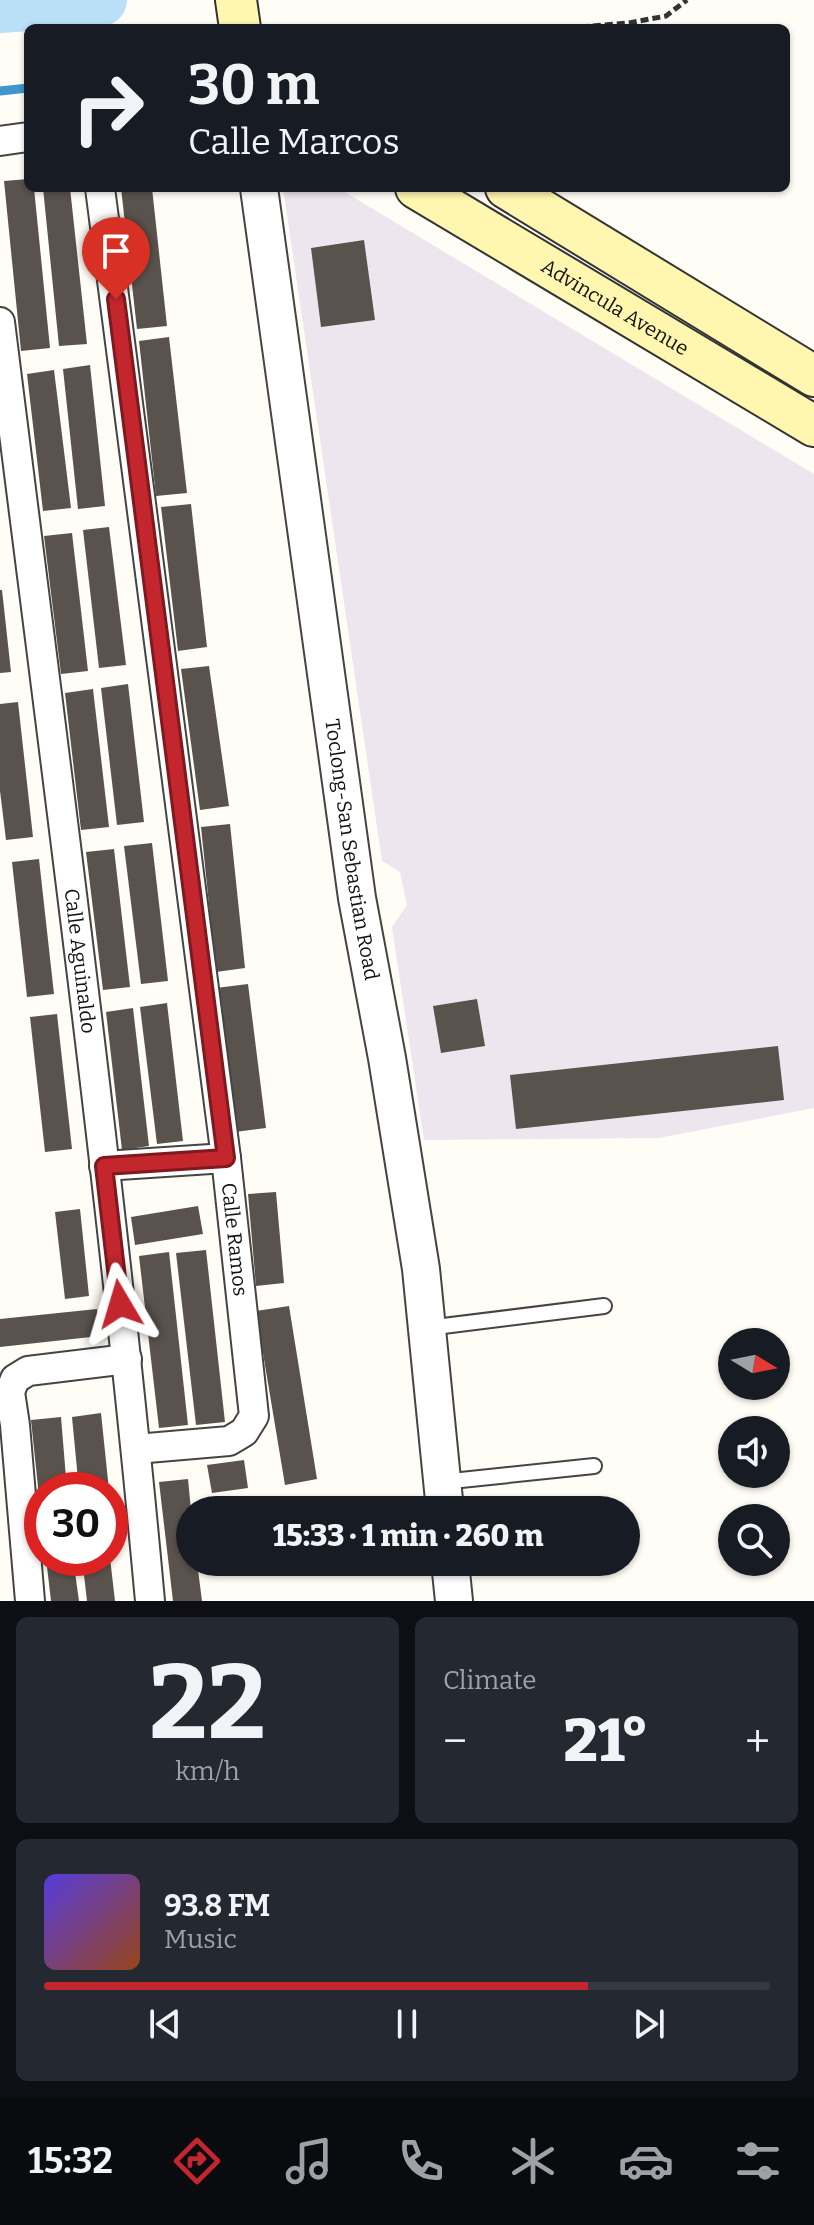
<!DOCTYPE html>
<meta charset="utf-8">
<style>
:root{--surface:#171b24;--page:#242831;--text:#f1f3f6;--muted:#9ea1a6;--line:#363941;--accent:#c4262e}
body{margin:0;font-family:Bitter,serif;background:var(--page);color:var(--text);height:100vh;display:flex;flex-direction:column;font-size:30px;white-space:nowrap}
*{box-sizing:border-box;margin:0}
p{font-size:26px;color:var(--muted)}
.icon{flex:none;width:44px;height:44px;fill:none;stroke:currentColor;stroke-width:2;stroke-linecap:round;stroke-linejoin:round}
.map{position:relative;height:1601px;overflow:hidden}
.panel{display:flex;flex-direction:column;gap:16px;padding:16px;background:#0d0f14;flex:1}
.panel>*{flex:none}
.top-card{position:absolute;left:24px;top:24px;width:766px;height:168px;border-radius:12px;box-shadow:0 2px 6px #0004;background:#171b24;color:var(--text);overflow:hidden}
.needle{width:52px;rotate:100deg}
.fabs{position:absolute;left:718px;top:1328px;display:grid;gap:16px}
.fabs a{display:grid;place-items:center;width:72px;height:72px;border-radius:50%;background:var(--surface);box-shadow:0 2px 6px #0004;font-size:40px}
.speed{position:absolute;left:24px;top:1472px;display:flex;gap:16px;font-size:40px;font-weight:700;text-align:center}
.speed>*{display:grid;place-content:center;width:104px;height:104px;border-radius:50%;background:var(--surface);box-shadow:0 2px 6px #0004;line-height:1}
.speed .limit{border:12px solid #d22;background:#fff;color:#111}
.pin{position:absolute;display:grid;place-items:center;width:68px;height:68px;color:#fff;margin:-82px -34px;border-radius:50% 50% 50% 0;rotate:-45deg;box-shadow:0 0 8px #0007}
.pin .icon{rotate:45deg}
.me{position:absolute;width:88px;margin:-44px;rotate:353deg;stroke-linejoin:round;filter:drop-shadow(0 0 6px #0008)}
.turn{display:flex;align-items:center;gap:28px;height:168px;padding:0 32px;font-size:36px}
.turn .icon{width:104px;height:104px;stroke-width:2.5}
.turn b{display:block;font-size:56px;line-height:68px}
.big{font-size:60px;font-weight:800;line-height:1.1}
.panel .tile{flex:1;display:flex;flex-direction:column;justify-content:center;gap:12px;min-width:0;padding:0 28px;border-radius:12px;background:var(--page)}
.panel .dial{align-items:center;gap:0}
.dial b{font-size:104px;line-height:1}
.song{display:flex;align-items:center;gap:24px}
.cover{width:96px;height:96px;border-radius:12px;background:linear-gradient(135deg,hsl(250 70% 55%),hsl(20 70% 35%))}
.played{height:8px;border-radius:4px;background:linear-gradient(90deg,var(--accent) 75%,var(--line) 75%)}
.keys{display:flex;justify-content:space-around;direction:ltr}
.heat{display:flex;justify-content:space-between;align-items:center;font-size:44px;direction:ltr}
.panel .tiles{flex:1;display:grid;gap:16px;grid-template-columns:1fr 1fr}
.tile:last-child{grid-column:span 2}
.trip{position:absolute;left:176px;top:1496px;width:464px;height:80px;border-radius:40px;background:var(--surface);box-shadow:0 2px 6px #0004;font-weight:800;line-height:80px;text-align:center}
.tab-bar{display:flex;height:128px;justify-content:space-around;align-items:center;background:#090b0e;color:var(--muted)}
.tab-bar .icon{width:56px;height:56px}
.tab-bar .current{color:var(--accent)}
.tab-bar b{font-size:36px;color:var(--text)}
.map>svg:first-child{display:block}
.industrial{fill:#eee6ef}
.lines{fill:none;stroke-linecap:round;stroke-linejoin:round}
.stream{stroke:#3f96cf;stroke-width:9}
.river{stroke:#b9e0f7;stroke-width:52}
.building{fill:#5a524d}
.service-casing{stroke:#444;stroke-width:18}
.minor-casing{stroke:#444;stroke-width:32}
.tertiary-casing{stroke:#444;stroke-width:40}
.secondary-casing{stroke:#333;stroke-width:44}
.path{stroke:#333;stroke-width:5;stroke-dasharray:8 4;stroke-linecap:butt}
.service{stroke:#fff;stroke-width:14}
.minor{stroke:#fff;stroke-width:28}
.tertiary{stroke:#fff;stroke-width:36}
.secondary{stroke:#fff6b0;stroke-width:40}
.route-casing{stroke:#7f191e;stroke-width:20}
.route{stroke:#c4262e;stroke-width:14}
.labels{text-anchor:middle;stroke-width:8;stroke-linejoin:round;paint-order:stroke}
.street-label{font-size:20px;fill:#111;stroke:#fff}
</style>
<div class="map">
<svg width="814" height="1601" viewBox="0 0 814 1601">
<rect width="100%" height="100%" fill="#fffdf5"/>
<path class="industrial" d="M283,188h55l476,286v634l-155,30 -235,2 -32,-213 15,-22 -7,-33 -18,-11z"/>
<g class="lines">
<path class="stream" d="M0,91l28,-3"/>
<path class="river" d="M0,7l101,-7"/>
</g>
<path class="building" d="M28,179v9h6l16,160 -29,3 -17,-170z
M43,188h27l17,156 -28,2z
M121,188h31l15,138 -30,3z
M364,240l11,80 -54,7 -10,-79z
M169,337l18,156 -31,3 -17,-155z
M90,365l15,141 -27,3 -15,-140z
M54,370l17,138 -28,3 -16,-137z
M191,504l16,143 -29,4 -17,-144z
M109,527l17,138 -27,3 -16,-138z
M72,533l16,138 -27,3 -17,-138z
M0,590h2l9,82 -11,1z
M209,666l20,140 -29,4 -19,-141z
M128,684l16,138 -27,3 -16,-137z
M93,689l16,138 -28,3 -16,-137z
M18,702l15,135 -27,3 -6,-49v-87z
M230,824l15,144 -29,4 -15,-145z
M152,843l16,138 -27,3 -17,-138z
M114,849l16,138 -27,3 -17,-138z
M39,859l15,135 -27,3 -15,-135z
M248,984l18,144 -31,4 -19,-144z
M477,999l8,47 -44,7 -8,-47z
M167,1003l16,138 -26,3 -17,-137z
M133,1008l16,138 -27,4 -16,-138z
M57,1014l15,135 -27,3 -15,-135z
M778,1046l6,54 -268,29 -6,-54z
M276,1192l8,91 -28,3 -8,-92z
M198,1206l5,28 -68,11 -4,-28z
M80,1209l9,87 -24,3 -10,-87z
M206,1250l19,172 -29,3 -20,-172z
M169,1252l19,173 -29,3 -20,-172z
M289,1306l28,173 -32,6 -29,-174z
M97,1309l3,27 -100,11v-28z
M101,1413l8,77h-30l-7,-73z
M61,1417l6,73h-25v16h-2l-9,-86z
M244,1460l4,28 -36,5 -5,-28z
M188,1479l3,31 -1,52h7l5,39h-29l-14,-119z
M46,1558h27l6,43h-28z
M82,1558h28l5,43h-28z"/>
<g class="lines">
<defs>
<path id="service" d="M427,1328l177,-22
M442,1482l152,-16"/>
<g id="minor">
<path d="M0,141l28,-4"/>
<path id="s1" d="M100,188l126,970 28,258 -10,16 -15,9 -93,8"/>
<path id="s2" d="M0,322c53,426 111,851 150,1279"/>
<path d="M104,1166l122,-8"/>
<path d="M30,1601l-15,-176 -5,-33 5,-13 13,-8 99,-12"/>
</g>
<g id="tertiary">
<path id="s3" d="M259,188l98,710 30,160 34,211 24,241"/>
<path d="M450,1562l4,39"/>
</g>
<g id="secondary">
<path d="M236,0l4,28"/>
<path id="s4" d="M416,188l398,238"/>
<path d="M506,188l308,188"/>
</g>
</defs>
<use href="#service" class="service-casing"/>
<use href="#minor" class="minor-casing"/>
<use href="#tertiary" class="tertiary-casing"/>
<use href="#secondary" class="secondary-casing"/>
<path class="path" d="M569,28l60,-5 37,-7 21,-16"/>
<use href="#service" class="service"/>
<use href="#minor" class="minor"/>
<use href="#tertiary" class="tertiary"/>
<use href="#secondary" class="secondary"/>
</g>
<g class="lines">
<defs>
<path id="route" d="M116,299l110,859 -122,8 16,138"/>
</defs>
<use href="#route" class="route-casing"/>
<use href="#route" class="route"/>
</g>
<g class="labels">
<g class="street-label">
<text dy="7" stroke="none"><textPath href="#s4" startOffset="232">Advincula Avenue</textPath></text>
<text dy="7" stroke="none"><textPath href="#s3" startOffset="668">Toclong-San Sebastian Road</textPath></text>
<text dy="7" stroke="none"><textPath href="#s2" startOffset="644">Calle Aguinaldo</textPath></text>
<text dy="7" stroke="none"><textPath href="#s1" startOffset="1060">Calle Ramos</textPath></text>
</g>
</g>
</svg>
<div class="fabs">
<a><svg class="needle" viewBox="-14 -14 28 28"><path d="M0-13l5 13h-10z" fill="#e53935"/><path d="M0 13l5-13h-10z" fill="#9ea1a6"/></svg></a>
<a><svg class="icon" aria-label="sound" viewBox="0 0 24 24"><path d="M4 9h4l5-4v14l-5-4H4zM17 9q2 3 0 6"/></svg></a>
<a><svg class="icon" aria-label="search" viewBox="0 0 24 24"><circle cx="10" cy="10" r="6"/><path d="M15 15l6 6"/></svg></a>
</div>
<div class="speed"><div class="limit">30</div></div>
<div class="pin" style="left:116px;top:299px;background:#d93025"><svg class="icon" aria-label="arrive" viewBox="0 0 24 24"><path d="M6 21V4h12l-3 4 3 4H6"/></svg></div>
<svg class="me" style="left:120px;top:1304px" viewBox="-20 -20 40 40"><path d="M0-17L14 15 0 8-14 15z" fill="#c4262e" stroke="#fff" stroke-width="4"/></svg>
<div class="trip">15:33 · 1 min · 260 m</div>
<div class="top-card">
<div class="turn"><svg class="icon" aria-label="right" viewBox="0 0 24 24"><path d="M7 20v-9h11M14 6l5 5-5 5"/></svg><div><b>30 m</b>Calle Marcos</div></div>
</div>
</div>
<section class="panel">
<div class="tiles">
<div class="tile dial"><b>22</b><p>km/h</p></div>
<div class="tile"><p>Climate</p>
<div class="heat"><a>−</a><b class="big">21°</b><a>+</a></div>
</div>
<div class="tile">
<div class="song"><i class="cover"></i><div><b>93.8 FM</b><p>Music</p></div></div>
<div class="played"></div>
<div class="keys"><svg class="icon" aria-label="previous" viewBox="0 0 24 24"><path d="M18 5L8 12l10 7zM5 5v14"/></svg><svg class="icon" aria-label="pause" viewBox="0 0 24 24"><path d="M8 5v14M16 5v14"/></svg><svg class="icon" aria-label="next" viewBox="0 0 24 24"><path d="M6 5l10 7-10 7zM19 5v14"/></svg></div>
</div>
</div>
</section>
<nav class="tab-bar">
<b>15:32</b>
<svg class="icon current" aria-label="directions" viewBox="0 0 24 24"><path d="M12 3l9 9-9 9-9-9zM9 14v-3h6M13 9l2 2-2 2"/></svg>
<svg class="icon" aria-label="music" viewBox="0 0 24 24"><path d="M9 18V5l10-2v13"/><circle cx="6" cy="18" r="3"/><circle cx="16" cy="16" r="3"/></svg>
<svg class="icon" aria-label="phone" viewBox="0 0 24 24"><path d="M5 4h4l2 5-3 2q2 4 5 5l2-3 5 2v4C11 20 4 13 5 4z"/></svg>
<svg class="icon" aria-label="climate" viewBox="0 0 24 24"><path d="M12 3v18M4 7l16 10M4 17L20 7"/></svg>
<svg class="icon" aria-label="car" viewBox="0 0 24 24"><path d="M5 17H2v-5l4-1 3-4h7l3 4 3 1v5h-3M9 17h6M6 11h13"/><circle cx="7" cy="17" r="2"/><circle cx="17" cy="17" r="2"/></svg>
<svg class="icon" aria-label="filters" viewBox="0 0 24 24"><path d="M4 7h16M4 17h16"/><circle cx="9" cy="7" r="2"/><circle cx="15" cy="17" r="2"/></svg>
</nav>
